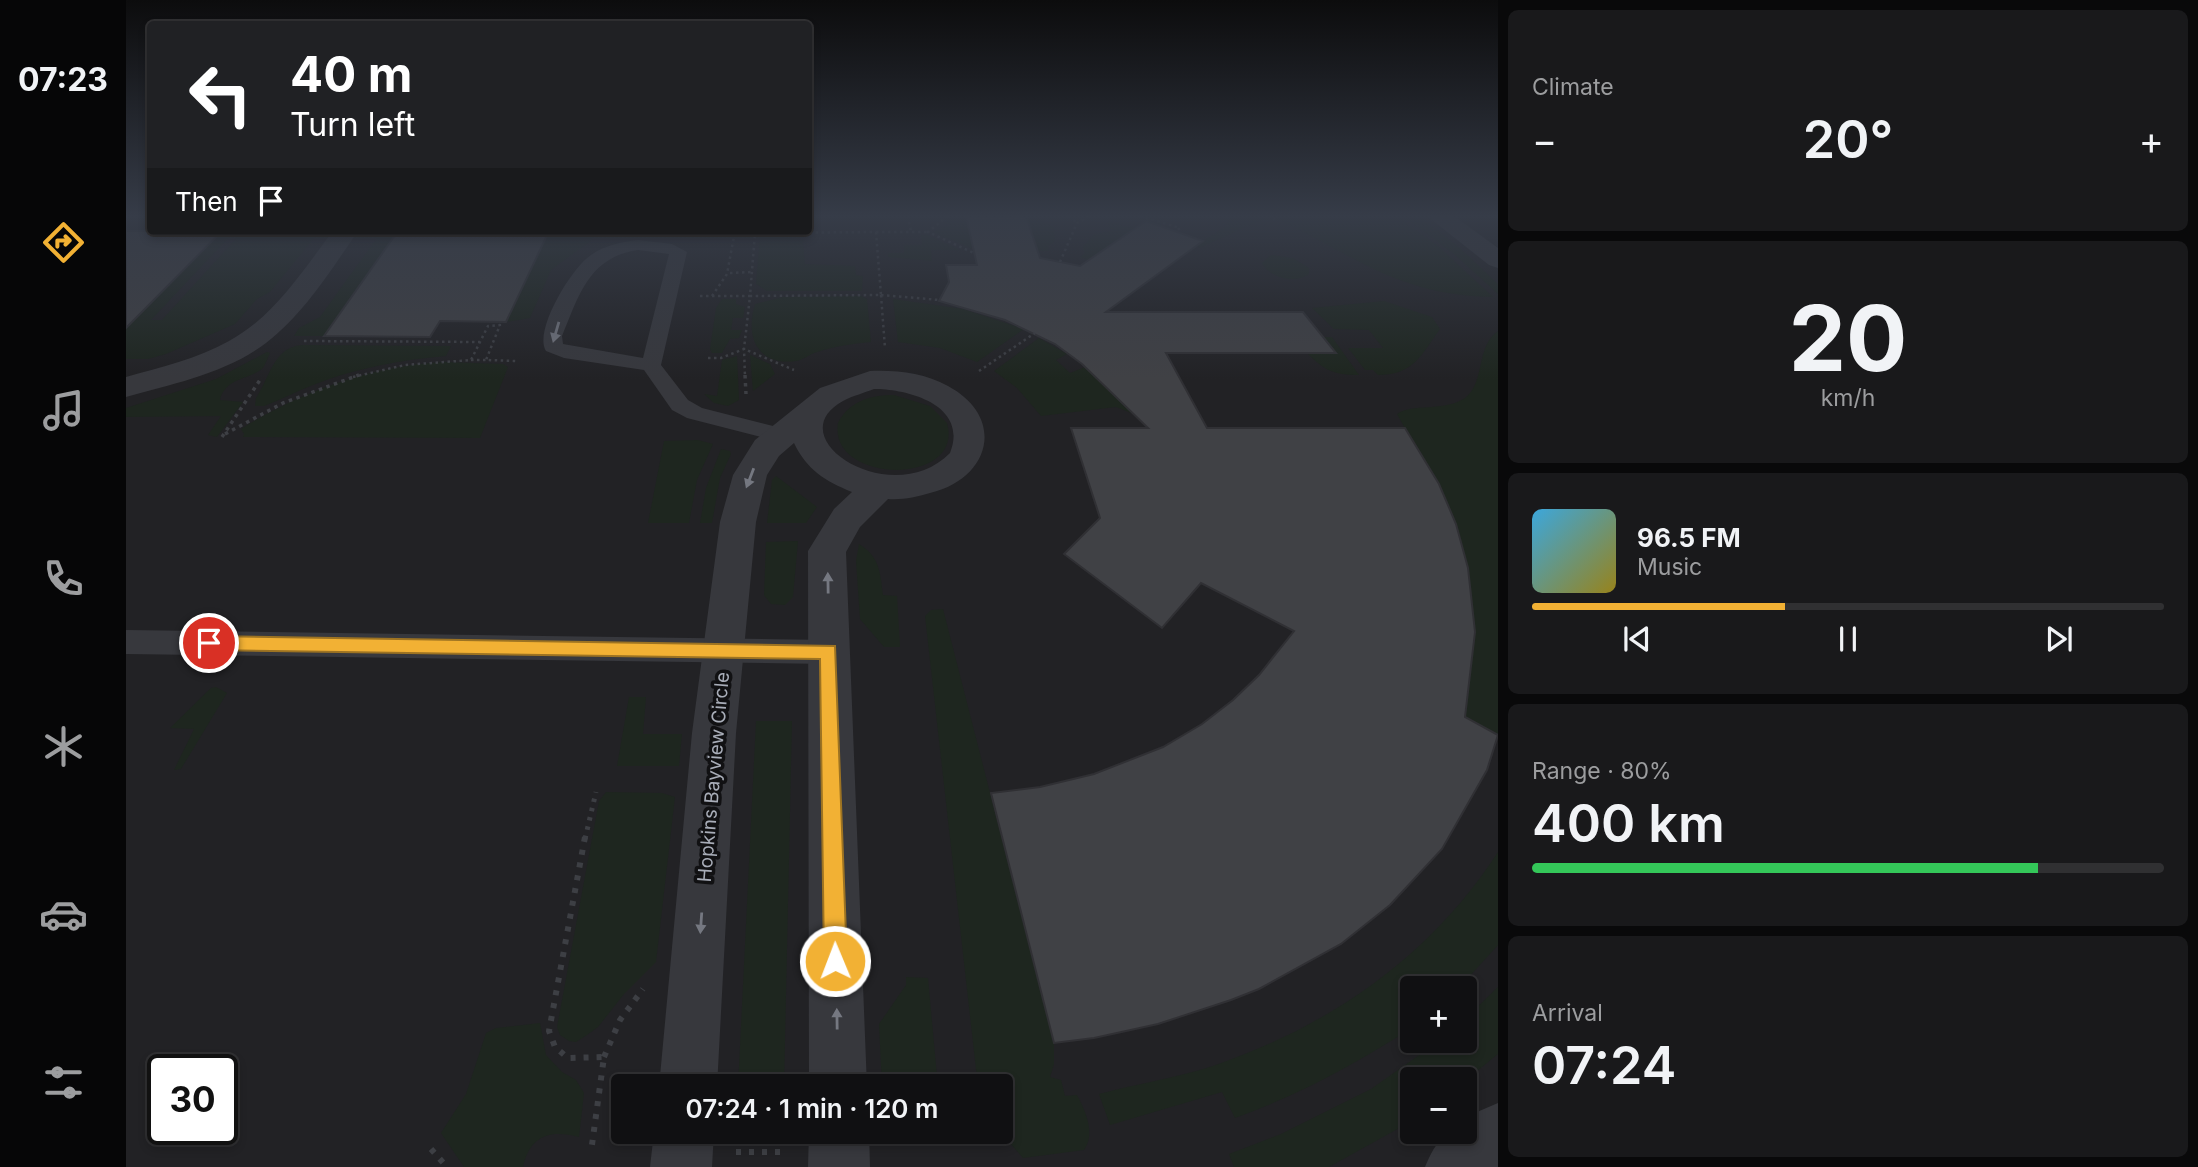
<!DOCTYPE html>
<meta charset="utf-8">
<style>
:root{--surface:#101012;--page:#19191b;--text:#f1f3f6;--muted:#9c9d9f;--line:#303032;--accent:#f2b134}
body{margin:0;font-family:Inter,sans-serif;background:var(--page);color:var(--text);height:100vh;display:flex;flex-direction:column;font-size:26px;white-space:nowrap}
*{box-sizing:border-box;margin:0}
p{font-size:23px;color:var(--muted)}
.icon{flex:none;width:38px;height:38px;fill:none;stroke:currentColor;stroke-width:2;stroke-linecap:round;stroke-linejoin:round}
.map{position:relative;flex:1;overflow:hidden}
.drawer{display:flex;flex-direction:column;gap:10px;padding:10px;background:#09090a;width:700px}
.drawer>*{flex:none}
.hud{position:absolute;left:21px;top:21px;width:665px;height:214px;border-radius:7px;box-shadow:0 4px 10px #0003,0 0 0 2px var(--line);background:#202124;color:#fff;overflow:hidden}
.tools{position:absolute;left:1274px;top:976px;display:grid;gap:14px}
.tools a{display:grid;place-items:center;width:77px;height:77px;border-radius:7px;background:var(--surface);box-shadow:0 4px 10px #0003,0 0 0 2px var(--line);font-size:35px}
.speed{position:absolute;left:21px;top:1054px;display:flex;gap:14px;font-size:35px;font-weight:700;text-align:center}
.speed>*{display:grid;place-content:center;width:91px;height:91px;border-radius:50%;background:var(--surface);box-shadow:0 4px 10px #0003,0 0 0 2px var(--line);line-height:1}
.speed .limit{border:4px solid #111;border-radius:10px;background:#fff;color:#111}
.pin{position:absolute;display:grid;place-items:center;width:60px;height:60px;color:#fff;margin:-30px;border:4px solid #fff;border-radius:50%;box-shadow:0 2px 7px #0007}
.me{position:absolute;width:77px;margin:-38px;rotate:359deg;stroke-linejoin:round;filter:drop-shadow(0 0 5px #0008)}
.turn{display:flex;align-items:center;gap:24px;height:147px;padding:0 28px;font-size:32px}
.turn .icon{width:91px;height:91px;stroke-width:2.5}
.turn b{display:block;font-size:49px;line-height:60px}
.then{display:flex;align-items:center;height:66px;padding:0 28px;background:#0003;gap:14px;font-size:26px}
.big{font-size:52px;font-weight:600;line-height:1.1}
.drawer .tile{flex:1;display:flex;flex-direction:column;justify-content:center;gap:10px;min-width:0;padding:0 24px;border-radius:10px;background:var(--page)}
.drawer .dial{align-items:center;gap:0}
.dial b{font-size:91px;line-height:1}
.song{display:flex;align-items:center;gap:21px}
.cover{width:84px;height:84px;border-radius:10px;background:linear-gradient(135deg,hsl(200 70% 55%),hsl(50 70% 35%))}
.played{height:7px;border-radius:4px;background:linear-gradient(90deg,var(--accent) 40%,var(--line) 40%)}
.keys{display:flex;justify-content:space-around;direction:ltr}
.heat{display:flex;justify-content:space-between;align-items:center;font-size:38px;direction:ltr}
.charge{height:10px;border-radius:5px;background:linear-gradient(90deg,#34c759 80%,var(--line) 0)}
.trip{position:absolute;left:485px;top:1074px;width:402px;height:70px;border-radius:7px;background:var(--surface);box-shadow:0 4px 10px #0003,0 0 0 2px var(--line);font-weight:600;line-height:70px;text-align:center}
main{display:flex;flex:1;min-height:0}
.menu{display:flex;flex-direction:column;width:126px;justify-content:space-around;align-items:center;background:#060607;color:var(--muted)}
.menu .icon{width:49px;height:49px}
.menu .on{color:var(--accent)}
.menu b{font-size:32px;color:var(--text)}
.map>svg:first-child{display:block}
.built{fill:#222225;fill-rule:evenodd}
.green{fill:#1e261f}
.building{fill:#404145;stroke:#303034;stroke-width:2}
.lines{fill:none;stroke-linecap:round;stroke-linejoin:round}
.path-far3{stroke:#3d3f44;stroke-width:2.5;stroke-dasharray:2.5 3.5;stroke-linecap:butt}
.path-far2{stroke:#3d3f44;stroke-width:3.5;stroke-dasharray:3.5 4.5;stroke-linecap:butt}
.path-far1{stroke:#3d3f44;stroke-width:5;stroke-dasharray:3.5 6;stroke-linecap:butt}
.path{stroke:#3d3f44;stroke-width:6;stroke-dasharray:5 8;stroke-linecap:butt}
.service{fill:#37383d;fill-rule:evenodd}
.minor{fill:#37383d;fill-rule:evenodd}
.tertiary{fill:#37383d;fill-rule:evenodd}
.oneway{fill:#757881}
.route{fill:#f2b134;stroke:#9d7322;stroke-width:2}
.labels{text-anchor:middle;stroke-width:7;stroke-linejoin:round;paint-order:stroke}
.street-label{font-size:19px;fill:#a8adb8;stroke:#111113}
</style>
<main>
<nav class="menu">
<b>07:23</b>
<svg class="icon on" aria-label="directions" viewBox="0 0 24 24"><path d="M12 3l9 9-9 9-9-9zM9 14v-3h6M13 9l2 2-2 2"/></svg>
<svg class="icon" aria-label="music" viewBox="0 0 24 24"><path d="M9 18V5l10-2v13"/><circle cx="6" cy="18" r="3"/><circle cx="16" cy="16" r="3"/></svg>
<svg class="icon" aria-label="phone" viewBox="0 0 24 24"><path d="M5 4h4l2 5-3 2q2 4 5 5l2-3 5 2v4C11 20 4 13 5 4z"/></svg>
<svg class="icon" aria-label="climate" viewBox="0 0 24 24"><path d="M12 3v18M4 7l16 10M4 17L20 7"/></svg>
<svg class="icon" aria-label="car" viewBox="0 0 24 24"><path d="M5 17H2v-5l4-1 3-4h7l3 4 3 1v5h-3M9 17h6M6 11h13"/><circle cx="7" cy="17" r="2"/><circle cx="17" cy="17" r="2"/></svg>
<svg class="icon" aria-label="filters" viewBox="0 0 24 24"><path d="M4 7h16M4 17h16"/><circle cx="9" cy="7" r="2"/><circle cx="15" cy="17" r="2"/></svg>
</nav>
<div class="map">
<svg width="1372" height="1167" viewBox="0 0 1372 1167">
<rect width="100%" height="100%" fill="#161618"/>
<path class="built" d="M0,216h24v15h658l1,-15h689v951h-1372zM1286,989h53v52h-53zM37,1069h59v60h-59zM1286,1080h53v52h-53zM497,1087h378v45h-378z"/>
<path class="green" d="M825,216h15l7,33 -40,-17 17,-7 -4,-2z
M900,216h18l-1,6 11,4 1,15 -7,5 1,5h-12z
M1102,216h43l-72,32 -3,-2 30,-20z
M1161,216h27l9,4 7,-4h66l42,30 55,51c-95,-2 -134,-39 -214,-77z
M1277,216c29,0 73,48 95,68v10l-44,-40z
M981,221l28,8 -47,31 -8,-3 5,-4 -2,-6 11,-13 17,-3z
M96,231h13l-84,89h11l81,-89h77l-50,61 -13,7 -22,25 -69,30 -18,5h-22v-31z
M376,231h93l-3,9 -41,30 -21,48 -24,4 19,-41z
M270,234l-72,102h-30l5,-8 21,-11 59,-82z
M634,235l43,5 2,24 50,2 1,9 7,1 -1,15h-95l-11,-7z
M795,235h6l33,15h-29l1,11 -44,-4v-4h16v-8h18z
M1145,255l22,3 16,10v6c-14,10 -39,4 -47,-11z
M735,296l6,3 4,43c-19,2 -36,4 -54,10 -7,2 -14,8 -21,9 -39,5 -51,-24 -41,-57l28,-7z
M596,299h14v5l9,3 -2,11h-10l-2,12h11l-3,8 -9,1 -8,14h-10l-2,-4 6,-41z
M767,299l70,10 61,20 -47,33 -37,-14 -42,-6z
M1258,301l48,16 8,12c-19,26 -26,46 -62,46l-5,-5h-8l-17,-22h35l-14,-18 -35,-1 -22,-21z
M1372,331v404l-50,-27 6,-19 14,6c11,-73 4,-144 -30,-211 -12,-24 -28,-46 -41,-70 15,-11 48,-2 68,-16 21,-16 10,-51 33,-67z
M1196,337h10l27,38c-25,0 -34,-4 -52,-22h23z
M913,338l28,16 -11,6 14,13 15,-6 54,49 -23,-9 -75,9 -24,-28 -23,-17z
M177,345l148,1 -5,10c-46,4 -90,12 -133,29 -16,6 -32,15 -49,21h-9l1,-8c14,-21 18,-52 47,-53z
M141,352l3,1c-2,4 -5,13 -8,16 -14,11 -37,9 -42,31l23,2 -26,35 -9,-2 13,-19 -95,1v-9l90,-29z
M624,355l20,9 5,10 -22,17z
M611,356l2,44 -11,6 -14,-3 -10,-9 13,2 5,-36z
M317,362l60,2 5,3 -28,71 -237,-1 1,-3 -3,-5 8,-5c60,-35 124,-58 194,-62z
M768,395l36,11 17,17c18,64 -119,61 -109,0 11,-22 33,-28 56,-28z
M572,440l15,4 -16,36 -8,43h-41l16,-82z
M595,449l9,2 1,3 -11,24 -8,45h-12l6,-35z
M650,476l41,31 -11,16h-39l5,-43z
M672,541l-5,56 -8,8 -14,-1 -7,-9 2,-53z
M733,544c21,13 21,28 24,51l14,1 3,51h-16l-24,-28 -4,-58z
M817,609l111,434v21l-4,13 11,3 4,16 12,-1c8,15 19,39 7,55l-61,8 -23,-26 1,-45h-23l-53,-471 6,-6z
M90,687l11,6 -46,76 -7,1 20,-41 -24,-1 41,-40z
M503,697h17l-3,37h39l-3,32h-62z
M630,721h36l-8,366h-46z
M480,792l56,1 13,4 -19,165 -32,32 -26,33 -11,8 -11,7 -7,-1 -9,-6 -3,-8 42,-226z
M1372,852v93l-40,44h-46v39c-57,36 -113,67 -177,90l-13,-26 -112,33 -11,-31c37,-10 77,-16 114,-28 117,-40 218,-110 285,-214z
M780,977l22,1 10,109h-56l-3,-63 27,-39z
M1372,987v67l-33,27 -53,-1v41l-83,46h-95l-5,-13 52,-20 90,-45 68,-48h26v-22z
M414,1023l6,32 16,17 14,8 8,13 -5,44c-30,-8 -49,-1 -56,30h-59l-23,-34 25,-39 20,-61 10,-5z"/>
<path class="building" d="M840,216h60l14,42 40,8 66,-45 57,20 -97,71h197l33,41h-170l41,75h198l34,56 17,40 12,44 7,64 -10,85 33,18 -11,35 -45,79 -52,56 -49,39 -82,45 -28,11 -73,24 -64,14 -40,5 -63,-250 49,-6 54,-13 69,-27 39,-23 31,-24 26,-25 35,-44 -93,-48 -39,45 -98,-74 36,-36 -29,-90h77l-66,-64 -27,-20 -50,-24 -66,-19 10,-19 -3,-17h31z
M0,231h96l-96,97z
M272,231h151l-43,91 -66,-1 -10,16 -106,-1z"/>
<g class="lines">
<path class="path-far3" d="M782,216l3,16
M822,216l-20,16 46,21
M943,216l8,7
M1014,216l40,12 -5,4
M1147,219l5,-3
M575,231l54,2
M750,232h52
M750,232l5,63 -131,1 5,-63z
M934,262l17,-39 13,-7
M604,273l22,-1
M755,295l4,53
M755,295l58,5
M574,296h50l-6,53 1,28
M586,296l15,-22 8,-43
M178,341l176,1
M582,358h13l23,-9 50,21
M345,360h15
M853,371l56,-38
M227,377l52,-12 66,-5 17,-34 12,-1 -14,35 30,1"/>
<path class="path-far2" d="M619,375l1,19
M99,434l58,-31 76,-28
M96,437l40,-60"/>
<path class="path-far1" d="M459,839l11,-47"/>
<path class="path" d="M459,837l-36,194 6,16 13,11 36,-1 -13,95
M478,1057l16,-37 23,-31
M305,1149l16,18
M610,1152h47"/>
<path class="service" d="M512,240l34,4 15,8 -26,113 27,35 14,8 87,22 3,5 -3,5 -8,2 -94,-24 -15,-8 -28,-40 -80,-12 -18,-7c-13,-20 26,-84 45,-96 14,-10 31,-13 47,-15zM512,250l31,4 -26,104 -80,-14 -1,-8c17,-41 27,-79 76,-86z
M0,630l703,10 10,4 4,8 -4,8 -10,4 -703,-10z"/>
<path class="minor" d="M1301,216h27l44,32v20l-9,-3z
M207,231h25c-27,39 -54,83 -92,112 -39,30 -93,41 -140,54v-20c35,-10 71,-18 103,-36 45,-24 74,-71 104,-110z
M744,371c28,-1 54,2 78,15 59,32 42,93 -18,107 -14,4 -27,7 -42,6l-28,28 -14,25 21,535h-58l-1,-536 26,-42 18,-17c-27,-11 -45,-22 -58,-49l-15,13 -12,19 -11,47 -20,211 -19,354h-58l33,-354 28,-211 13,-47 22,-35 65,-52zM748,389c34,0 95,16 76,64 -58,59 -174,-15 -107,-52 9,-5 21,-8 31,-12z
M528,1132h60l-2,35h-62z
M683,1132h60l1,35h-62z"/>
<path class="tertiary" d="M1372,1103v64h-73c9,-21 16,-35 40,-35v-11l12,-9z"/>
</g>
<defs><path id="oneway-solid" d="M-6-.8H1V-3.2L6.5 0L1 3.2V.8H-6Z" transform="scale(1.75)"/></defs>
<g class="oneway">
<use href="#oneway-solid" transform="translate(430 332) rotate(106)"/>
<use href="#oneway-solid" transform="translate(624 478) rotate(111)"/>
<use href="#oneway-solid" transform="translate(702 583) rotate(-91)"/>
<use href="#oneway-solid" transform="translate(575 923) rotate(94)"/>
<use href="#oneway-solid" transform="translate(711 1019) rotate(-91)"/>
</g>
<linearGradient id="sky" x2="0" y2="1"><stop stop-color="#0c0c0d"/><stop offset="0.57" stop-color="#363c48"/><stop offset="1" stop-color="#363c48" stop-opacity="0"/></linearGradient>
<rect width="1372" height="379" fill="url(#sky)"/>
<path class="route" d="M83,636l626,10 12,315 -4,8 -8,3 -7,-3 -4,-8 -4,-302 -611,-9 -8,-7z"/>
<g class="labels">
<g class="street-label">
<text transform="translate(587 777) rotate(-85)" y="7">Hopkins Bayview Circle</text>
</g>
</g>
</svg>
<div class="tools">
<a>+</a>
<a>−</a>
</div>
<div class="speed"><div class="limit">30</div></div>
<div class="pin" style="left:83px;top:643px;background:#d93025"><svg class="icon" aria-label="arrive" viewBox="0 0 24 24"><path d="M6 21V4h12l-3 4 3 4H6"/></svg></div>
<svg class="me" style="left:709px;top:961px" viewBox="-20 -20 40 40"><circle r="17" fill="#f2b134" stroke="#fff" stroke-width="3"/><path d="M0-11L8 9 0 5-8 9z" fill="#fff"/></svg>
<div class="trip">07:24 · 1 min · 120 m</div>
<div class="hud">
<div class="turn"><svg class="icon" aria-label="left" viewBox="0 0 24 24"><path d="M17 20v-9H6M10 6l-5 5 5 5"/></svg><div><b>40 m</b>Turn left</div></div>
<div class="then">Then<svg class="icon" aria-label="arrive" viewBox="0 0 24 24"><path d="M6 21V4h12l-3 4 3 4H6"/></svg></div>
</div>
</div>
<section class="drawer">
<div class="tile"><p>Climate</p>
<div class="heat"><a>−</a><b class="big">20°</b><a>+</a></div>
</div>
<div class="tile dial"><b>20</b><p>km/h</p></div>
<div class="tile">
<div class="song"><i class="cover"></i><div><b>96.5 FM</b><p>Music</p></div></div>
<div class="played"></div>
<div class="keys"><svg class="icon" aria-label="previous" viewBox="0 0 24 24"><path d="M18 5L8 12l10 7zM5 5v14"/></svg><svg class="icon" aria-label="pause" viewBox="0 0 24 24"><path d="M8 5v14M16 5v14"/></svg><svg class="icon" aria-label="next" viewBox="0 0 24 24"><path d="M6 5l10 7-10 7zM19 5v14"/></svg></div>
</div>
<div class="tile"><p>Range · 80%</p><b class="big">400 km</b><div class="charge"></div></div>
<div class="tile"><p>Arrival</p><b class="big">07:24</b></div>
</section>
</main>
